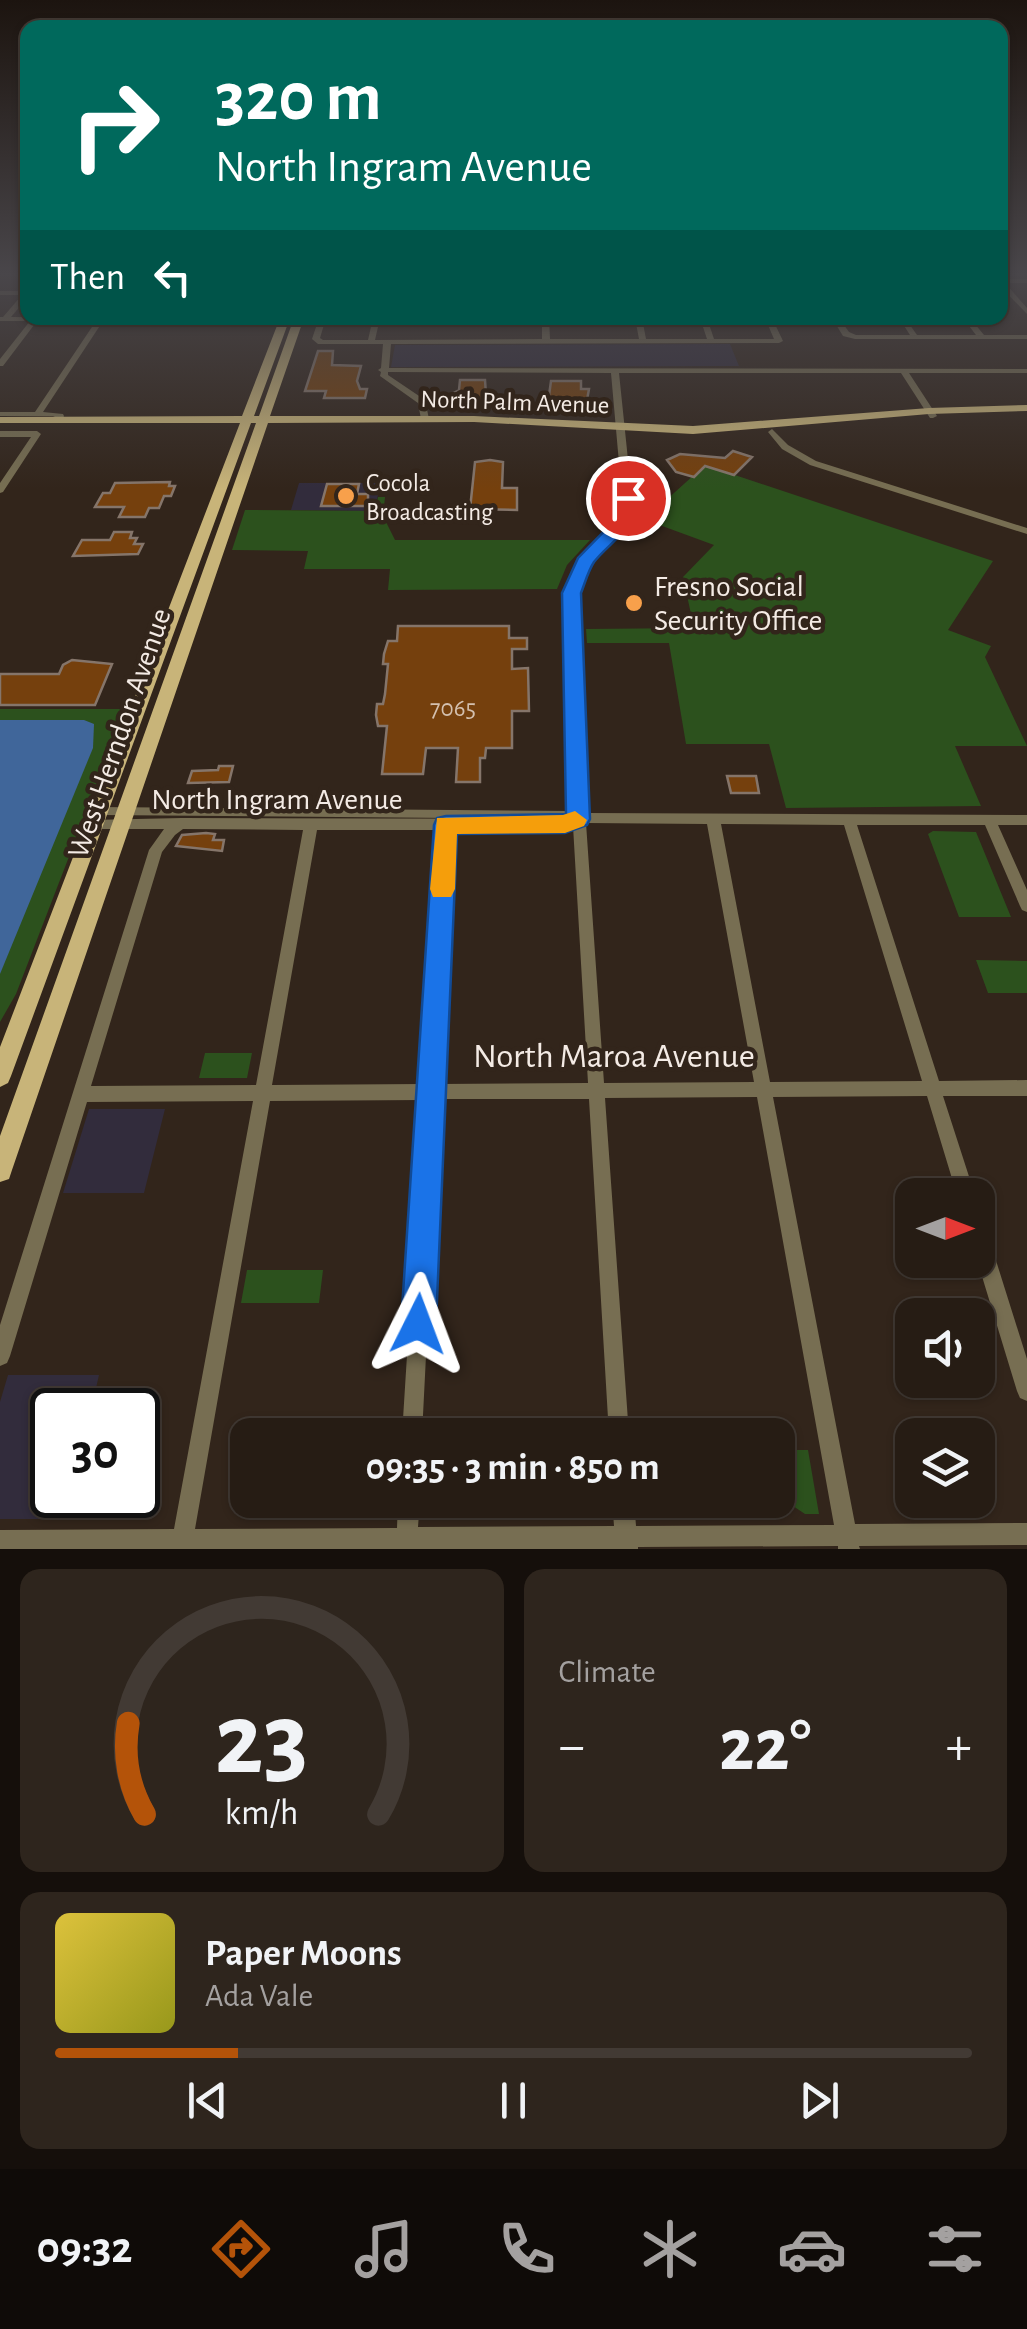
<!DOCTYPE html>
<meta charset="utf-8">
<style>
:root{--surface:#261c14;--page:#2e251d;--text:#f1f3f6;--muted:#a4a1a0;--line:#423a34;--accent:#b45309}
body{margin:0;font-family:"Alegreya Sans",sans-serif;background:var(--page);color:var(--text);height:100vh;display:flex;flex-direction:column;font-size:38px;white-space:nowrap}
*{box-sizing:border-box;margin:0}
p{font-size:32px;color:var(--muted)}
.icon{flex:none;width:55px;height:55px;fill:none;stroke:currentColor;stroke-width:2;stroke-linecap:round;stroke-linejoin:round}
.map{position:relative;height:1549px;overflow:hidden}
.drawer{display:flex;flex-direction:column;gap:20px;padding:20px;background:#150f0b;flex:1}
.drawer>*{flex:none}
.guide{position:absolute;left:20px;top:20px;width:988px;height:305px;border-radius:20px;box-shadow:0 2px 8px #0004,0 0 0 2px var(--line);background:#00695c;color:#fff;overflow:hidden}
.needle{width:65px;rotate:90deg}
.buttons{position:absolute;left:895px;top:1178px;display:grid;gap:20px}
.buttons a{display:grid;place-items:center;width:100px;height:100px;border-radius:20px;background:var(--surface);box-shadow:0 2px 8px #0004,0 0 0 2px var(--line);font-size:50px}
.speed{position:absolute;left:30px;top:1388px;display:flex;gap:20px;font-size:50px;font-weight:700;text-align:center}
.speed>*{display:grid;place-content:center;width:130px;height:130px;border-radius:50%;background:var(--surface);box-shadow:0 2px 8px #0004,0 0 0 2px var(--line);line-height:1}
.speed .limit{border:5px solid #111;border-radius:15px;background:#fff;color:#111}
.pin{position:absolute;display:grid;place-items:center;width:85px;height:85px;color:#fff;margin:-42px;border:5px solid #fff;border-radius:50%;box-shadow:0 2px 10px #0007}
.me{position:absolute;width:110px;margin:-55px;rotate:3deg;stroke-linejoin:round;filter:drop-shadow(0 0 8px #0008)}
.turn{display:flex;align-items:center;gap:35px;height:210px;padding:0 30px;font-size:45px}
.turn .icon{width:130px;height:130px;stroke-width:2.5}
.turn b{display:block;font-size:70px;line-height:85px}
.then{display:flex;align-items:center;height:95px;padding:0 30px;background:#0003;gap:20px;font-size:38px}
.big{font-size:75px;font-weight:700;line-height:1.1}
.drawer .widget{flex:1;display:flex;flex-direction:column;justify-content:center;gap:15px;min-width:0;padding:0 35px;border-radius:20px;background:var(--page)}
.drawer .dial{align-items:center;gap:0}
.dial svg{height:260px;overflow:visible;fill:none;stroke:var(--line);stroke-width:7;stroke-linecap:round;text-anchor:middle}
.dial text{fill:var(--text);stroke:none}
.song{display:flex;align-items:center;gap:30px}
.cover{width:120px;height:120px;border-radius:15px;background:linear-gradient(135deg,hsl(50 70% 55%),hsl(60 70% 35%))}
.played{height:10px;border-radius:5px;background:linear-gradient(90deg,var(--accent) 20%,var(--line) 20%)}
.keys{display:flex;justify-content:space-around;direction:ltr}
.heat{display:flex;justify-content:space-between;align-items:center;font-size:55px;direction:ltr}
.drawer .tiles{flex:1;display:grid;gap:20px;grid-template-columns:1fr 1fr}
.widget:last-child{grid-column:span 2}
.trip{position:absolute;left:230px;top:1418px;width:565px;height:100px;border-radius:20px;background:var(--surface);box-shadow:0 2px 8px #0004,0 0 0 2px var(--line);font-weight:700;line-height:100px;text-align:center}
.dock{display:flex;height:160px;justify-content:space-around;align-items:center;background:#0f0b08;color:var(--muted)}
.dock .icon{width:70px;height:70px}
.dock .current{color:var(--accent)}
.dock b{font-size:45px;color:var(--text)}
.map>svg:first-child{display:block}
.industrial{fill:#322c3c}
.green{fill:#2c511d}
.water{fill:#40669a}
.building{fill:#75400d;stroke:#85756a;stroke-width:2.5}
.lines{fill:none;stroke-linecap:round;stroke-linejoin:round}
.minor{fill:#776e52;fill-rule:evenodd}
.major{fill:#c8b479;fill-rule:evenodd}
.route{fill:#1a73e8;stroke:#114b97;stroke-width:2.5}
.slow{fill:#f59e0b}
.poi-dot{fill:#f8a04b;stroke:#32251b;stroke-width:4}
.labels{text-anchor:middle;stroke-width:9;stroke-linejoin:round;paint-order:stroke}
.far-street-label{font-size:25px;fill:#f4ebe5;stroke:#32251b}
.far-poi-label{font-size:25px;fill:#f4ebe5;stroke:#32251b;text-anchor:start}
.number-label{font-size:25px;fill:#d4c0af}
.poi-label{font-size:30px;fill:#f4ebe5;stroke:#32251b;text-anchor:start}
.street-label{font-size:30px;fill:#f4ebe5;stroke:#32251b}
.near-street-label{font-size:35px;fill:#f4ebe5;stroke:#32251b}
</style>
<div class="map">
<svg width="1027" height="1549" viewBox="0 0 1027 1549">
<rect width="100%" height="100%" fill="#32251b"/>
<path class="industrial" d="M730,344l9,22 -348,1 4,-22z
M299,483h81l-5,28 -84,-1z
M89,1109h76l-21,84h-81z
M8,1375h91l-8,35h-39v85h18l-6,24h-64v-117z"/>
<path class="green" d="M705,465l288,96 -45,69 43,16 -6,11 42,89h-72l26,60 -195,2 -17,-64h-83l-17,-101h-82l-1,-14 108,-1 -11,-51 31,-32 -60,-22 9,-9 -9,-3z
M378,497h7l-2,19 12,24h195l-23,25 -10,24 -169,1 2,-21h-86l4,-18 -76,-1 13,-40 130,1z
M0,709h126l-110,285 -16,28z
M933,831l43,1 35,85h-52l-31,-83z
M976,960l51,1v32h-39z
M205,1053h47l-5,25h-48z
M247,1270h76l-4,33h-78z
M778,1450h30l11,64h-14l-27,-18z"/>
<path class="water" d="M0,720h84l10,4 -1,24 -93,226z"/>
<path class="building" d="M318,351h15l-1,14 29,1 -4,15 3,8h7l-2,9h-41l2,-7h-21z
M460,380h25l1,15h6l-5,10h-34l-3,-10 9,-5z
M551,381h30v8h8l-4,22 -19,-7 -19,6z
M733,451l19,6 -18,18 -29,-9 -11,11 -18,-5 -9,-12 13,-6 45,4z
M490,460l13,2 -1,26h15v22l-47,-1 5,-47z
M170,482l-1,4h6l-4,10h-7l-5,12h-10l-4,9h-26l5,-10h-29l8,-14h7l5,-10z
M327,484h32l-2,10h11v12h-47z
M114,532h18l-2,6h7l-3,6h9l-5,10 -65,2 9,-16h28z
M398,626h111v12h18v11h-15v20l16,-1 1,43h-17v37h-26l-1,10h-5v24h-24l2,-34h-32l-3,26h-41l5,-48h-9l-2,-11 1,-11h6l2,-10 3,-30h-5l1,-10 4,-13h9z
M72,660l40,4 -17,41h-95v-31h59l4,-9z
M219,766h14l-4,16 -41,1 4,-12 26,-1z
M727,776h29l3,17h-28z
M206,833l9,1 -2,6h11l-2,11 -46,-5 6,-11z"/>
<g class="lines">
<path class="minor" d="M1000,279h27v4h-22l22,25v6l-27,-28z
M0,291h28v6l-17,20 229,1 -4,2 -133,1 -60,91 20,2 1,2 -3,6h-6v-5l-2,-1h-53v-4h35l61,-91h-59l-34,45h-3v-7l30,-38h-30v-4h3l19,-22h-22z
M319,318h7l-6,20 3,2h45l5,-22h7l-5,22 167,-1v-21h7l1,21h89l-4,-21h7l4,21h61l-7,-21h7l7,21h60l-9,-21h7l11,23 -4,2 -388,1 -2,24 638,1v4h-118l28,43 -4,2h-3l-29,-45h-282l14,135 -10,19 -39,44 -8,34 9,208 442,2v10h-29l29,65v22l-5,-2 -2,-4 -35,-81h-128l82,256 88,-1v16h-84l32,99h-18l-30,-99 -154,1 82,427 172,-1v22l-168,1 1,3h-22v-3l-200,1v2h-638v-19l174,-1 79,-428 -166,1 -77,254 -3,7 -7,3v-41l149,-475 15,-21h-69l-5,-1 -2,-4 2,-4 92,-2 381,1 -463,-4 -5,-2 -1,-3 1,-3 477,4 -6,-206 8,-35 42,-46 7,-16 -12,-135 -223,-1v3l37,25 4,19 -4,2 -4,-2 -3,-16 -38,-27 1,-4 -3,-2 3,-2 2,-24h-65l-6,-5zM586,823l121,1 47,258 -150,1zM721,824l123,1 78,256 -152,1zM573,826l15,257 -148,1 12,-254 113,-1zM183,829l120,1 -47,255 -165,1 71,-234 13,-17zM317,830h122l-16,254 -151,1zM757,1097l77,428 -198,1 -2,-26h-22l2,26 -196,1 2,-27h-22l-1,28 -202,1 75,-428 153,-1 -21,335h20l17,-336h150l20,336h20l-24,-337z
M832,318h7l10,14 7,3h54l-11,-17h6l12,17h59l-13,-17h7l14,17h43v4h-172l-12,-3z
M772,429l16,16 28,16 211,67v6l-217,-69 -28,-16 -14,-17z
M0,431h37l4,3 -38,58 -3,1v-10l31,-46h-31z
M978,1223l6,3 3,6 40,127v42l-7,-3 -3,-7 -40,-131z"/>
<path class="major" d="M280,318h10l-36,98h5l35,-98h10l-34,98h204l219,10 236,-18 98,-3v6l-98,3 -236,20 -219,-12 -206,1 -256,747 -3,9 -9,3v-46l256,-713h-5l-240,653 -3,7 -8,4v-40l240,-624h-240v-6l242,-1z"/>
</g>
<linearGradient id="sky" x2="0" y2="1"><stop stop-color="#1c140f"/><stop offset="0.56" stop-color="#49464a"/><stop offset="1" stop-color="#49464a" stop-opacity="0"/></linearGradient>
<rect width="1027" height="489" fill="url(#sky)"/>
<path class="route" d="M622,494h12c10,30 -24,47 -40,68 -6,9 -9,21 -13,31l9,226 -3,6 -22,8 -108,1 -21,490 -6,13 -12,5 -12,-5 -5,-13 33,-499 3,-7 9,-2 120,-2 -4,-221 16,-35 34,-35z"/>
<path class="slow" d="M575,811l12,9 -3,6 -19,7 -108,1 -2,55 -4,8h-18l-3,-8 7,-71 126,-3z"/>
<g class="poi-dot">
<circle cx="346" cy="496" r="10"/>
<circle cx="634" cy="603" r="10"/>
</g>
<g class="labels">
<g class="far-street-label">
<text transform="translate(515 401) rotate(2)" y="9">North Palm Avenue</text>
</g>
<g class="far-poi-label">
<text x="366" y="491">Cocola<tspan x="366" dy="29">Broadcasting</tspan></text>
</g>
<g class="number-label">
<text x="453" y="716">7065</text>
</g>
<g class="poi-label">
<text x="654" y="596">Fresno Social<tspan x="654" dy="34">Security Office</tspan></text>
</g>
<g class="street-label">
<text transform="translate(119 733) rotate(-71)" y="10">West Herndon Avenue</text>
<text x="277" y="809">North Ingram Avenue</text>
</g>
<g class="near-street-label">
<text x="614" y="1067">North Maroa Avenue</text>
</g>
</g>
</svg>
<div class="buttons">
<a><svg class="needle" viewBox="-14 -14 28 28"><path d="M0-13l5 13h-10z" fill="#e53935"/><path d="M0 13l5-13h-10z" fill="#a4a1a0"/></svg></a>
<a><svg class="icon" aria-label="sound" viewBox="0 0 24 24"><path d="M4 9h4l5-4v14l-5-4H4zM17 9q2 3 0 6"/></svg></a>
<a><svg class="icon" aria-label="layers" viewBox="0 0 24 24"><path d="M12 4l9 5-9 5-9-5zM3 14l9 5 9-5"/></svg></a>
</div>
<div class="speed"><div class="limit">30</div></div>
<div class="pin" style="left:628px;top:498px;background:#d93025"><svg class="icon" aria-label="arrive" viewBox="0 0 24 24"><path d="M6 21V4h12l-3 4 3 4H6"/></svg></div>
<svg class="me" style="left:418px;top:1324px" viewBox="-20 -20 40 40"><path d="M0-17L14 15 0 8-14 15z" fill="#1a73e8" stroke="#fff" stroke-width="4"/></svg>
<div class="trip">09:35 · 3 min · 850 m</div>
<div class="guide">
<div class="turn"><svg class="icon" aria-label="right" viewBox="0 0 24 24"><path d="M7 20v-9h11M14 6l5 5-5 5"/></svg><div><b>320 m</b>North Ingram Avenue</div></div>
<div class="then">Then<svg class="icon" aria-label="left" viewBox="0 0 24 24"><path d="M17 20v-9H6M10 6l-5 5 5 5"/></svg></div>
</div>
</div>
<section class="drawer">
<div class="tiles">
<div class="widget dial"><svg viewBox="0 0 100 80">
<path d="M14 69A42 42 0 1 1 86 69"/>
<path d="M14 69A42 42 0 0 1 9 41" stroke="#b45309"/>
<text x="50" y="56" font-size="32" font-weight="700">23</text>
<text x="50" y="72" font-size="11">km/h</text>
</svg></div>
<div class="widget"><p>Climate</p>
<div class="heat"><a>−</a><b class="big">22°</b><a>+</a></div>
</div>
<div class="widget">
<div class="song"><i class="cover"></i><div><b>Paper Moons</b><p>Ada Vale</p></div></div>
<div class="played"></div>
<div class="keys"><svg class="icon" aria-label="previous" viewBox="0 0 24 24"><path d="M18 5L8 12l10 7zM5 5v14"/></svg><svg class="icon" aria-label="pause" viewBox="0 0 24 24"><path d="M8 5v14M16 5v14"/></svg><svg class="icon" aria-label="next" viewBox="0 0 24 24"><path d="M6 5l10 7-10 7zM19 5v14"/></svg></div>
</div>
</div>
</section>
<nav class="dock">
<b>09:32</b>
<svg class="icon current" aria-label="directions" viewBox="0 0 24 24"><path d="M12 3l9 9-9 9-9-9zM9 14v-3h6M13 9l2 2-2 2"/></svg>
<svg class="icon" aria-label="music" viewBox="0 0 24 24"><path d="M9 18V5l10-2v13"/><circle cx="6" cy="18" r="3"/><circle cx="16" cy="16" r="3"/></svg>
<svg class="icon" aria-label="phone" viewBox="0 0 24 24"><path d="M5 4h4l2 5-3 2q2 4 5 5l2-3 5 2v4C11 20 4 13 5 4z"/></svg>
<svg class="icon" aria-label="climate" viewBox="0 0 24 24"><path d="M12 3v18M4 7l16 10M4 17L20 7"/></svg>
<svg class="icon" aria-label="car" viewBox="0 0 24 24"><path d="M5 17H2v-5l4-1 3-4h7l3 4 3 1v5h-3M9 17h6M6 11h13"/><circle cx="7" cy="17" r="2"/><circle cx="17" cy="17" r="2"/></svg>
<svg class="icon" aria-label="filters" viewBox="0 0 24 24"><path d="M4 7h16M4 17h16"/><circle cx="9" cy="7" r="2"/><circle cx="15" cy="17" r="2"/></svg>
</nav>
